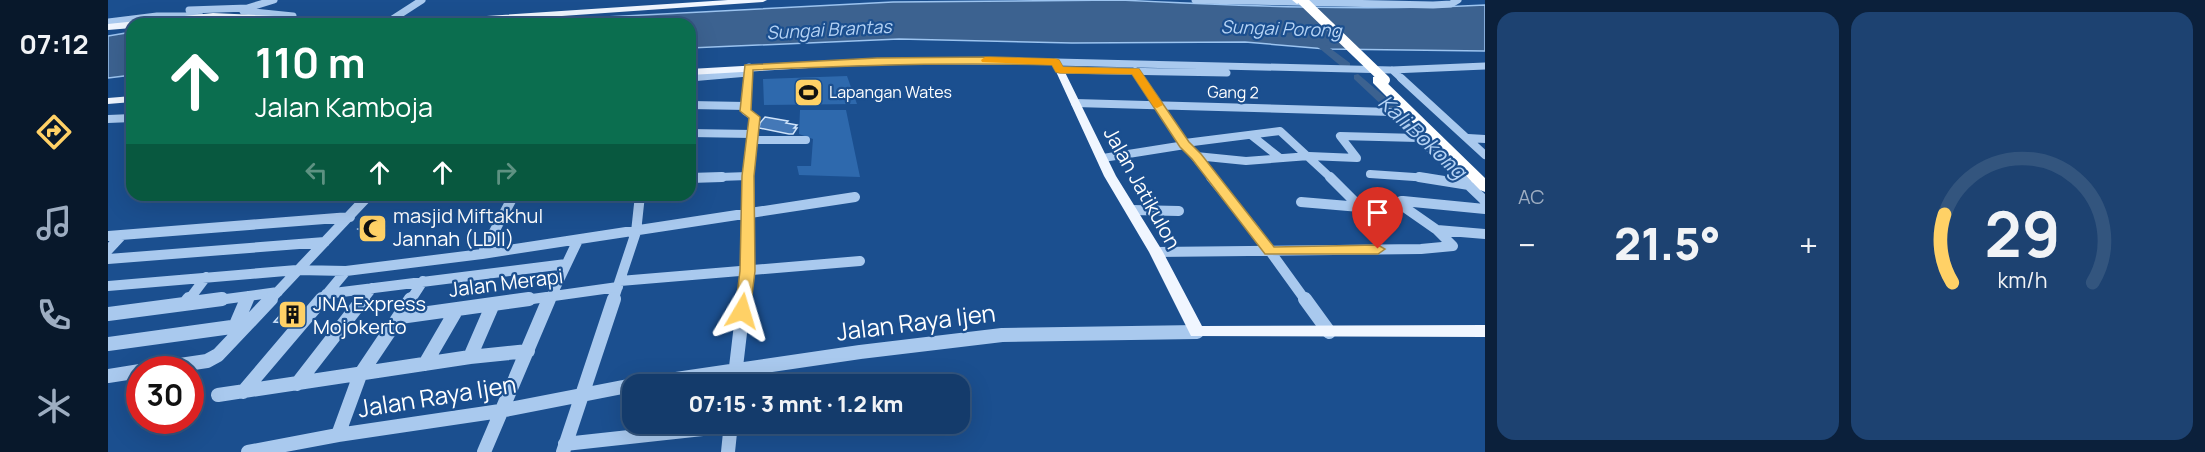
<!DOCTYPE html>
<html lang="id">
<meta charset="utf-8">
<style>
:root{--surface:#143b6b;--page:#1d4271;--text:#f1f3f6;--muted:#9dadc1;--line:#33557e;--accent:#ffd166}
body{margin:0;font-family:Manrope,sans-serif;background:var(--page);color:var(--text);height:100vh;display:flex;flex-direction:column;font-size:22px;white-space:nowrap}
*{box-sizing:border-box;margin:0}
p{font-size:20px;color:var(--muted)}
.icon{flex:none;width:33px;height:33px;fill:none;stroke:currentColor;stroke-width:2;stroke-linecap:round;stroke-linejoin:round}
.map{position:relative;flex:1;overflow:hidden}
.details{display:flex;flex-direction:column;gap:12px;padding:12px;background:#0b203b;width:720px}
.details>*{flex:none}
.banner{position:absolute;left:18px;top:18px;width:570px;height:183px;border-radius:18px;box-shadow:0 6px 24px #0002,0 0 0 2px var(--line);background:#0b6e4f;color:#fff;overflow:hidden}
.speed{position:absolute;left:18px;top:356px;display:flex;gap:12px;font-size:30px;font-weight:700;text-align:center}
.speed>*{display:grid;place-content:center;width:78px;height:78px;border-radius:50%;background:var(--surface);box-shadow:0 6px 24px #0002,0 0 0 2px var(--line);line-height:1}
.speed .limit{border:9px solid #d22;background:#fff;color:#111}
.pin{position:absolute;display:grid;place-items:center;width:51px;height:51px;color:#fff;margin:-62px -26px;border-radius:50% 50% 50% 0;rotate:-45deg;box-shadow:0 0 6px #0007}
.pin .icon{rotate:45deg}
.me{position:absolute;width:66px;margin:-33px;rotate:7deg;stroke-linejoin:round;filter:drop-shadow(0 0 4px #0008)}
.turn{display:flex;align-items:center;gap:21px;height:126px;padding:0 30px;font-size:27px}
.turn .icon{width:78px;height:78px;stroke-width:2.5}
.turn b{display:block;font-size:42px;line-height:51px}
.lanes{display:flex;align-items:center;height:57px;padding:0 30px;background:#0003;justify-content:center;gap:30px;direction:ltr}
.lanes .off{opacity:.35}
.big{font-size:45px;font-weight:800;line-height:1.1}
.details .card{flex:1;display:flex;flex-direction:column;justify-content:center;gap:9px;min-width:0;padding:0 21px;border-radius:18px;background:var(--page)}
.details .dial{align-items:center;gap:0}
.dial svg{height:156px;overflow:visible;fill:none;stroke:var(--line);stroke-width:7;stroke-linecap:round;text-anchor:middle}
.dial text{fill:var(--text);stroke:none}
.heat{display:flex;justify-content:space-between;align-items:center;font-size:33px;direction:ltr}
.details .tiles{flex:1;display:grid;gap:12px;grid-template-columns:repeat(2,1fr)}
.trip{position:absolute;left:514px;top:374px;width:348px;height:60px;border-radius:18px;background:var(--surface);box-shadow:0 6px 24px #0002,0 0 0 2px var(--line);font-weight:800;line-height:60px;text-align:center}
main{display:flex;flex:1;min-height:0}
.dock{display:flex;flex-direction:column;width:108px;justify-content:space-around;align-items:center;background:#08182b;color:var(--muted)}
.dock .icon{width:42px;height:42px}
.dock .selected{color:var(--accent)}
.dock b{font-size:27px;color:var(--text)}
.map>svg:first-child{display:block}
.green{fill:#2e69ad}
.water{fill:#3c6290;stroke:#9cc4f0;stroke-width:1.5}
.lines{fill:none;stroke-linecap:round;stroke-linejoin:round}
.river{fill:#3c6290;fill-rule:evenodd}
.building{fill:#4478b7;stroke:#cfe3fa;stroke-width:1.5}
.minor-far3{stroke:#a9c9ee;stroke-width:7}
.minor-far2{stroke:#a9c9ee;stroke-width:8}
.minor-far1{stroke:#a9c9ee;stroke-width:10}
.minor{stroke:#a9c9ee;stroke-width:14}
.major{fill:#f0f6ff;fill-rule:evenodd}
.highway{fill:#fff;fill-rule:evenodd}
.highway-bridge{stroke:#fff;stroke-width:10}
.route{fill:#ffd166;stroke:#a68842;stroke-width:1.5}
.slow{fill:#f59e0b}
.labels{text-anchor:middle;stroke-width:4.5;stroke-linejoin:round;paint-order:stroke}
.far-poi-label{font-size:16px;fill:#fff;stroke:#1b4f8f;text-anchor:start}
.far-street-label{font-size:16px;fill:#fff;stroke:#1b4f8f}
.far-water-label{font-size:18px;font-style:italic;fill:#b5d3f5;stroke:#1b4f8f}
.street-label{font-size:20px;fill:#fff;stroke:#1b4f8f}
.poi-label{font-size:20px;fill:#fff;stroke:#1b4f8f;text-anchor:start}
.water-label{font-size:21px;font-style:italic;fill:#b5d3f5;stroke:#1b4f8f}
.near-street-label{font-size:24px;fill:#fff;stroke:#1b4f8f}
</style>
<main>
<nav class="dock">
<b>07:12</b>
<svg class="icon selected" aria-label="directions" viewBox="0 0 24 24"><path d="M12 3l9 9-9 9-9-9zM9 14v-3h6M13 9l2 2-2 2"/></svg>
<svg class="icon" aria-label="music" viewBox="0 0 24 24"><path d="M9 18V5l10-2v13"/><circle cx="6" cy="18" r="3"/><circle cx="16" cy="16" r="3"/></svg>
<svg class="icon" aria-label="phone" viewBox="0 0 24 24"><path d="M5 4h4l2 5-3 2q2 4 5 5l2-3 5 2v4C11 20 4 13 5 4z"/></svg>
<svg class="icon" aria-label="climate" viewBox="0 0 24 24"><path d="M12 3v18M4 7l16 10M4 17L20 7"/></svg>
</nav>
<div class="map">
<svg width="1377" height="452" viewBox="0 0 1377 452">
<rect width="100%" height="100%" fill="#1b4f8f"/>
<path class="green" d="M739,76l10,28 -93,1 -1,-26z
M692,110h46l14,67 -61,-2 -2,-9h14l2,-27 -14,-5z"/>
<path class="water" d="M1012,0c122,6 243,11 365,5v46l-159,-2 -81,-7 -173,1 -173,-4 -209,9v-24h-220l423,-22z
M24,32v43l-24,3v-42z"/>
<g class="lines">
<path class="river" d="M1203,34l39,29v4h-8l-34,-28 -2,-2z
M1250,74l53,45v6h-8l-49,-46v-4z"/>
</g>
<path class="building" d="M657,117l23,4 -2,2 11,2 -3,3h3l-4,6h-4l-30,-6 1,-5z
M267,221l10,5 -16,9 -11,-6z
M180,306l15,1 -13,16 -16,-1z"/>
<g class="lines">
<path class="minor-far3" d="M1087,0l238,5 18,-1 7,-4
M136,9l30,-9
M81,10l59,-2
M135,11l50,5
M0,22l49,-6h43
M280,22l34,-22
M948,62l336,8 93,-4
M952,70l167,3
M1284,70l11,10
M1027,71l6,9
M582,78l58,-5
M640,80l1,-13"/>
<path class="minor-far2" d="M640,78l-3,33 9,6 -6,61
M1032,78l45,67 27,33
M1293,78l84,77
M967,103l316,9 70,66
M582,105l56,1
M0,119l24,-1
M582,133l62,1
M1143,135l29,23
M1360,138l17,1
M643,140h55
M1077,143l95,-12 51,47
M1088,156l50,5 63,-5 48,2 -17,-22 78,2
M995,158l82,-13
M1262,174l59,4
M582,178l58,-2"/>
<path class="minor-far1" d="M1103,177l43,52 52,72
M1222,177l30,30h44l-3,-6h2l82,8
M1311,177l50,8
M1352,177l25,24
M582,178l32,-1
M1193,202l59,5
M1024,210l47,1
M1329,230l48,4
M0,236l242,-19
M0,250l14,-15
M1048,252l265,-3 32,-3 -16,-16 -33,-23
M374,254l32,-59
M0,259l217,-17
M512,281l240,-20
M0,286l189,-16 49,1 136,-17 373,-57
M218,294l240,-30
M80,301l18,-24
M103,301l67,-9
M138,301l2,-5
M161,301l100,-106
M213,301l25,-30
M254,301l10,-13
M302,301l13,-20
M410,301l100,-14
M441,301l29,-61
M505,301l23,-69 4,-37
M636,301l3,-30 1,-94"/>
<path class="minor" d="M1197,299l24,33
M77,304l4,-5
M0,314l114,-15
M292,317l129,-18
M127,327l12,-28
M0,344l138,-19
M362,357l23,-53
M317,364l32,-55
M45,369l54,-8 11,-6 53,-56
M0,376l32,-5
M189,384l66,-85
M534,384l218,-32 142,-17 195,-3
M626,384l10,-85
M135,392l79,-93
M110,395l252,-38 58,-6
M230,435l22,-60 51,-76
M457,444l165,-18
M140,452l90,-17 162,-24 133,-26
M376,452l65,-153
M455,452l51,-153
M620,452l3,-29"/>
<path class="major" d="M620,0h39l-4,2 -315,22h-133l-102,-5 -52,5h-29v4l-24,2v-6l105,-11 102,5 125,1z
M769,58l182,2 57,116 47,76 39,74 283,-1v12l-294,-1 -42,-84 -45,-76 -51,-111 -176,-1 -187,11v-6z
M24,96v6l-24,2v-6z"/>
<path class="highway" d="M1184,0h10v1l-5,3z
M1269,76l4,1 104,101v14l-5,-2 -107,-107v-6z"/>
<path class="highway-bridge" d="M1195,1l82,79"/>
</g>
<path class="route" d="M882,57l66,2 3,1 4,7 76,2 50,73 12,12 73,93 104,-2 7,4 -7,5h-113l-73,-95 -12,-12 -48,-73 -72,-1 -4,-1 -4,-7c-100,-3 -199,0 -299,5l-2,40 9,7 -6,59 1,95 -5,40 -2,4h-11l-2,-4 5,-40 2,-95 7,-58 -9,-7 5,-46 132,-7z"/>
<path class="slow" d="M877,57l71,2 3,1 4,7 76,2 24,36 -6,3 -3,-1 -22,-33 -72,-1 -4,-1 -4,-7 -70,-3 -1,-2z"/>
<defs>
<symbol id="stadium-square" viewBox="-11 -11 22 22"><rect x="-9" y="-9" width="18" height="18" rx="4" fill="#ffd166" stroke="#1b4f8f"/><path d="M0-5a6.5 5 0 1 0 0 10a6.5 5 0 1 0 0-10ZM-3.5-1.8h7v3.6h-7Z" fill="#111"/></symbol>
<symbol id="mosque-square" viewBox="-11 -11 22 22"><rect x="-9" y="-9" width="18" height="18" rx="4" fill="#ffd166" stroke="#1b4f8f"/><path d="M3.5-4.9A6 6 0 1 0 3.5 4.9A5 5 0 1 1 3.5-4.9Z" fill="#111"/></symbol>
<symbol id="building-square" viewBox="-11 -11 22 22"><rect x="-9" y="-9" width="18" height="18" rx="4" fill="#ffd166" stroke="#1b4f8f"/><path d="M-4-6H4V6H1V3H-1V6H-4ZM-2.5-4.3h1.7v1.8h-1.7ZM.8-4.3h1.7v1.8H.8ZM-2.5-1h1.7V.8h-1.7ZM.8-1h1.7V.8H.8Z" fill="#111"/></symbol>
</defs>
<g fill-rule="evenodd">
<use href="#stadium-square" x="684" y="76" width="33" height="33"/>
<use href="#mosque-square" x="248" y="212" width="33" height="33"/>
<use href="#building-square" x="168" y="298" width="33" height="33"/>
</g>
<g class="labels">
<g class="far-poi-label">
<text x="721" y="98">Lapangan Wates</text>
</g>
<g class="far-street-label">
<text transform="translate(1125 92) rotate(1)" y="6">Gang 2</text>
</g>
<g class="far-water-label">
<text transform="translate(1173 29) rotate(2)" y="6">Sungai Porong</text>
<text transform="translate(721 30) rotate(-3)" y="6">Sungai Brantas</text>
</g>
<g class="street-label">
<text transform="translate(1034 188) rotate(61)" y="7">Jalan Jatikulon</text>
<text transform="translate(398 283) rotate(-7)" y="7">Jalan Merapi</text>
</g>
<g class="poi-label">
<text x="285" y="223">masjid Miftakhul<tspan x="285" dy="23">Jannah (LDII)</tspan></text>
<text x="205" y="311">JNA Express<tspan x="205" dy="23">Mojokerto</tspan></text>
</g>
<g class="water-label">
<text transform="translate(1314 137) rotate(43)" y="7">Kali Bokong</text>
</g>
<g class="near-street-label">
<text transform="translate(808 323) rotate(-7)" y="8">Jalan Raya Ijen</text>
<text transform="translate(329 397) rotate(-9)" y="8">Jalan Raya Ijen</text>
</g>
</g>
</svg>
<div class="speed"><div class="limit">30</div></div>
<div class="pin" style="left:1270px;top:249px;background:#d93025"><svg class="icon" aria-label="arrive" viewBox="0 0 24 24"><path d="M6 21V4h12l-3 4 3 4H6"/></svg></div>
<svg class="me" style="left:634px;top:311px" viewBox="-20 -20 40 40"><path d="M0-17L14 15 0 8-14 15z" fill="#ffd166" stroke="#fff" stroke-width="4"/></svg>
<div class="trip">07:15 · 3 mnt · 1.2 km</div>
<div class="banner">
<div class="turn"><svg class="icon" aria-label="ahead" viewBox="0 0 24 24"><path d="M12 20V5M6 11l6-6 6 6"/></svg><div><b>110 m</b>Jalan Kamboja</div></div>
<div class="lanes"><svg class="icon off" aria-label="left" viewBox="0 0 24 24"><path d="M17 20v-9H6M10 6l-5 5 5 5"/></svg><svg class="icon" aria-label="ahead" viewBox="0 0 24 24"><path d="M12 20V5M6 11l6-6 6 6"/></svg><svg class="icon" aria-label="ahead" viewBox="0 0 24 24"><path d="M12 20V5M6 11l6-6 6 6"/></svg><svg class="icon off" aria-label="right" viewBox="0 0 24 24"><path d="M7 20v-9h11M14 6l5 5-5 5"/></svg></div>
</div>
</div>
<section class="details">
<div class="tiles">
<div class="card"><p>AC</p>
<div class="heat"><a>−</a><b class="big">21.5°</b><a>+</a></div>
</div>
<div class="card dial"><svg viewBox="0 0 100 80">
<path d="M14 69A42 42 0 1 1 86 69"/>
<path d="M14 69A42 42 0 0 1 10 34" stroke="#ffd166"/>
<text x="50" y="56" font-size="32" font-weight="700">29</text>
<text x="50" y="72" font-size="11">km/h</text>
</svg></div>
</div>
</section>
</main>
